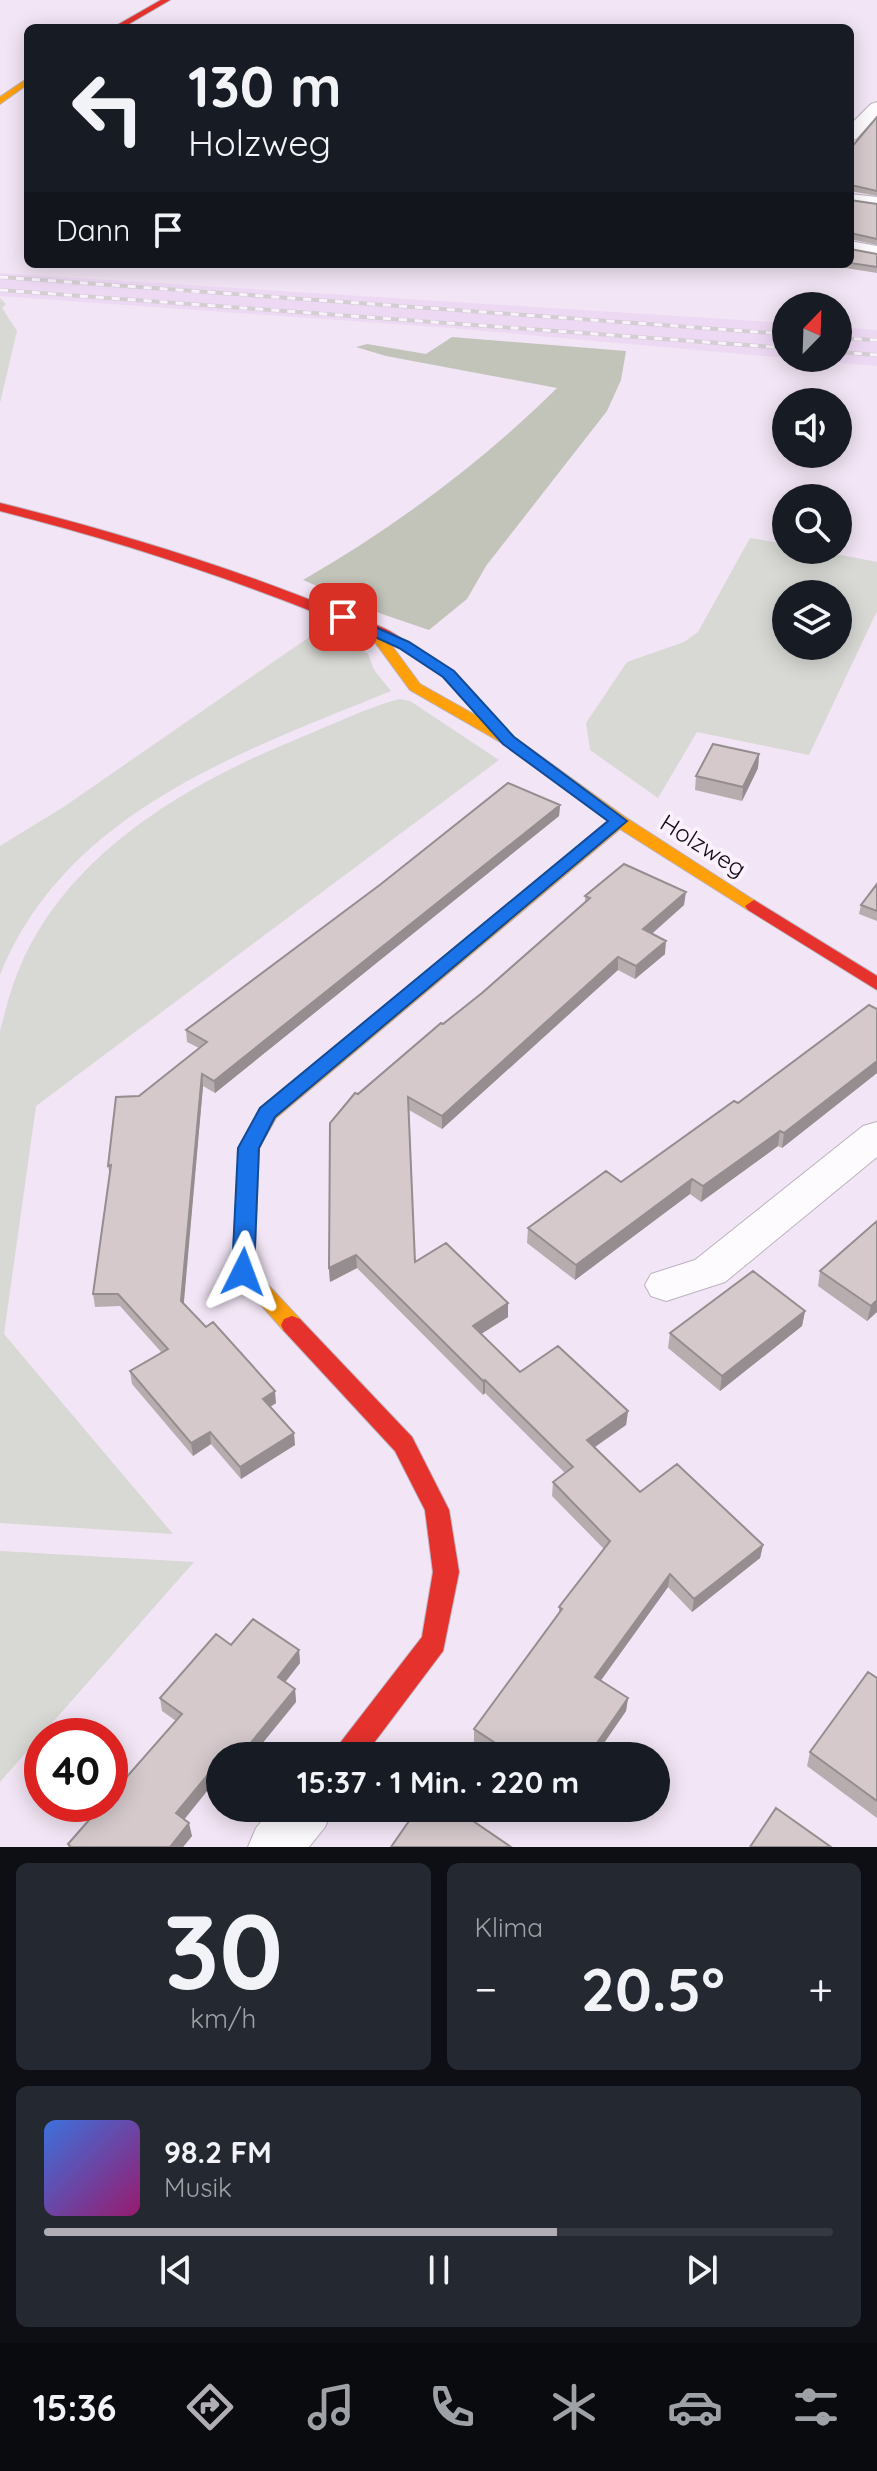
<!DOCTYPE html>
<html lang="de">
<meta charset="utf-8">
<style>
:root{--surface:#171b24;--page:#242831;--text:#f1f3f6;--muted:#9ea1a6;--line:#363941;--accent:#b0adb4}
body{margin:0;font-family:Quicksand,sans-serif;background:var(--page);color:var(--text);height:100vh;display:flex;flex-direction:column;font-size:30px;white-space:nowrap}
*{box-sizing:border-box;margin:0}
p{font-size:26px;color:var(--muted)}
.icon{flex:none;width:44px;height:44px;fill:none;stroke:currentColor;stroke-width:2;stroke-linecap:round;stroke-linejoin:round}
.map{position:relative;height:1847px;overflow:hidden}
.details{display:flex;flex-direction:column;gap:16px;padding:16px;background:#0d0f14;flex:1}
.details>*{flex:none}
.guide{position:absolute;left:24px;top:24px;width:830px;height:244px;border-radius:12px;box-shadow:0 4px 20px #0003;background:#171b24;color:var(--text);overflow:hidden}
.needle{width:52px;rotate:23deg}
.tools{position:absolute;left:772px;top:292px;display:grid;gap:16px}
.tools a{display:grid;place-items:center;width:80px;height:80px;border-radius:50%;background:var(--surface);box-shadow:0 4px 20px #0003;font-size:40px}
.speed{position:absolute;left:24px;top:1718px;display:flex;gap:16px;font-size:40px;font-weight:700;text-align:center}
.speed>*{display:grid;place-content:center;width:104px;height:104px;border-radius:50%;background:var(--surface);box-shadow:0 4px 20px #0003;line-height:1}
.speed .limit{border:12px solid #d22;background:#fff;color:#111}
.pin{position:absolute;display:grid;place-items:center;width:68px;height:68px;color:#fff;margin:-34px;border-radius:16px;box-shadow:0 4px 12px #0006}
.me{position:absolute;width:88px;margin:-44px;rotate:3deg;stroke-linejoin:round;filter:drop-shadow(0 0 6px #0008)}
.turn{display:flex;align-items:center;gap:28px;height:168px;padding:0 32px;font-size:36px}
.turn .icon{width:104px;height:104px;stroke-width:2.5}
.turn b{display:block;font-size:56px;line-height:68px}
.then{display:flex;align-items:center;height:76px;padding:0 32px;background:#0003;gap:16px;font-size:30px}
.big{font-size:60px;font-weight:700;line-height:1.1}
.details .tile{flex:1;display:flex;flex-direction:column;justify-content:center;gap:12px;min-width:0;padding:0 28px;border-radius:12px;background:var(--page)}
.details .dial{align-items:center;gap:0}
.dial b{font-size:104px;line-height:1}
.song{display:flex;align-items:center;gap:24px}
.cover{width:96px;height:96px;border-radius:12px;background:linear-gradient(135deg,hsl(220 70% 55%),hsl(320 70% 35%))}
.played{height:8px;border-radius:4px;background:linear-gradient(90deg,var(--accent) 65%,var(--line) 65%)}
.keys{display:flex;justify-content:space-around;direction:ltr}
.heat{display:flex;justify-content:space-between;align-items:center;font-size:44px;direction:ltr}
.details .tiles{flex:1;display:grid;gap:16px;grid-template-columns:1fr 1fr}
.tile:last-child{grid-column:span 2}
.trip{position:absolute;left:206px;top:1742px;width:464px;height:80px;border-radius:40px;background:var(--surface);box-shadow:0 4px 20px #0003;font-weight:700;line-height:80px;text-align:center}
.tabs{display:flex;height:128px;justify-content:space-around;align-items:center;background:#090b0e;color:var(--muted)}
.tabs .icon{width:56px;height:56px}
.tabs .active{color:var(--accent)}
.tabs b{font-size:36px;color:var(--text)}
.map>svg:first-child{display:block}
.built{fill:#eed9f4}
.green{fill:#d8d8d4;fill-rule:evenodd}
.forest{fill:#c2c4ba}
.lines{fill:none;stroke-linecap:round;stroke-linejoin:round}
.street-casing{stroke:#bcb2bf;stroke-width:2}
.slow-casing{stroke:#bcb2bf;stroke-width:2}
.jam-casing{stroke:#bcb2bf;stroke-width:2}
.street{fill:#fdfbfe;fill-rule:evenodd}
.slow{fill:#ff9f0a;fill-rule:evenodd}
.jam{fill:#e5322d;fill-rule:evenodd}
.rail-casing{stroke:#d2ced2;stroke-width:4}
.rail{stroke:#faf1fd;stroke-width:3;stroke-dasharray:8;stroke-linecap:butt}
.wall{fill:#b7adaf}
.shaded-wall{fill:#958d8f}
.building{fill:#d5c9cc;stroke:#958d8f;stroke-width:2}
.route{fill:#1a73e8;stroke:#114b97;stroke-width:2}
.labels{text-anchor:middle;stroke-width:8;stroke-linejoin:round;paint-order:stroke}
.street-label{font-size:24px;fill:#110a14;stroke:#faf1fd}
</style>
<div class="map">
<svg width="877" height="1847" viewBox="0 0 877 1847">
<rect width="100%" height="100%" fill="#f2e5f5"/>
<path class="built" d="M0,273l786,50v35h52v-31l39,3v36l-427,-38 -450,-32z"/>
<path class="green" d="M0,298l6,6 -4,4 15,23 -17,72z
M750,538l36,6v6h29l62,12v49l-68,144 -112,-23 -39,66 -68,-48 -4,-27 41,-61 57,-20 14,-10zM838,594v52h-52v-52z
M325,626l43,28 6,16 17,21c-149,61 -325,120 -391,284v-129l65,-40z
M399,699l11,2 89,59 -463,346 -32,228 169,200 -173,-11v-492c6,-22 11,-44 20,-64 50,-117 171,-185 282,-230 32,-13 64,-29 97,-38z
M0,1551l194,11 -194,220z"/>
<path class="forest" d="M452,337l174,14 -5,29 -14,31 -121,155 -19,33 -38,31 -47,-16 -79,-34c92,-53 178,-117 254,-192l-171,-32 -30,-9 11,-3 59,10z"/>
<g class="lines">
<defs>
<path id="street" d="M877,102v14l-21,23 -6,1v-15l21,-21z
M850,194l27,3v10l-27,-3z
M850,241l27,5v12l-27,-5z
M877,1122v35l-152,125 -59,19 -15,-5 -6,-11 6,-11 44,-14 168,-134z
M272,1808h61l-8,19 -16,20h-61l8,-19z"/>
<path id="slow" d="M28,78v6l-28,20v-7z
M373,626l5,1 42,57 94,53 111,80 138,89 -9,6 -6,-2 -128,-81 -344,289 -17,30 -5,122 46,49 3,6 -3,6 -8,3 -8,-3 -52,-59 7,-124 22,-40 347,-287 -106,-78 -92,-53 -44,-60z"/>
<path id="jam" d="M161,0h9l-48,28h-10z
M0,503c113,28 225,62 333,106 22,9 56,17 72,33l-2,3h-10c-128,-56 -258,-100 -393,-134z
M754,900l123,76v14l-129,-80 -3,-4z
M292,1316l8,3 112,118 37,73 10,62 -16,79 -79,105h-31l4,-9 85,-110 11,-65 -8,-62 -30,-59 -111,-120 -3,-6 3,-6z"/>
</defs>
<use href="#street" class="street-casing"/>
<use href="#slow" class="slow-casing"/>
<use href="#jam" class="jam-casing"/>
<use href="#street" class="street"/>
<use href="#slow" class="slow"/>
<use href="#jam" class="jam"/>
<defs>
<path id="rail" d="M0,277l786,57
M0,290l786,58
M838,338l39,2
M838,352l39,3"/>
</defs>
<use href="#rail" class="rail-casing"/>
<use href="#rail" class="rail"/>
</g>
<path class="wall" d="M877,117v79l-27,-5v-42z
M850,200l27,4v41l-27,-6z
M850,249l27,5v19l-56,-9h29z
M759,754l-1,14 -16,33 -47,-11 1,-14z
M560,805l-1,11 -344,277 -12,-7 -20,218 93,99 -6,4 25,38 -54,34 -30,-35 -18,12 -61,-72 -2,-13 32,-18 -42,-47 -25,1 -2,-13 17,-118 -2,-10 31,-70 60,-48 -12,-6 -1,-12z
M877,884v37l-18,-7 2,-9z
M585,896l99,9 -32,29 13,20 -30,25 -17,-9 -176,159 -33,-19 6,152 93,55 -27,17 39,38 108,39 -2,14 -31,22 45,45 123,53 -3,13 -68,54 -24,-25 -67,93 27,18 -2,13 -31,45h-100l-21,-14v-13l85,-115v-7l45,-58 -52,-53 1,-14 12,-9 -80,-80 -2,2 -126,-127 -27,14 -1,-14 29,-174 124,-101 103,-90z
M877,1009v64l-95,75 -4,-2 -77,56 -11,-8 -115,86 -48,-37 1,-15 93,-46z
M877,1221v91l-10,9 -49,-35 2,-15z
M805,1311l-3,15 -82,65 -52,-43 2,-15z
M231,1645l68,5 1,13 -15,19 10,7 1,13 -44,54h-32l-36,63 8,17 -9,11h-115v-3l108,-123 -14,-10 -2,-13z
M877,1678v140l-70,-52 3,-14z"/>
<path class="shaded-wall" d="M759,754l-1,14 -16,33 1,-14z
M560,805l-1,11 -344,277 -1,-12z
M686,892l-2,13 -42,37 1,-13z
M666,941l-1,13 -30,25 1,-13z
M618,957v13l-176,159v-13z
M877,1061v12l-95,75 2,-15z
M202,1074l1,12 -20,227 -2,-12z
M780,1131l-2,15 -77,56 2,-16z
M692,1179l-2,15 -115,86 1,-15z
M356,1255l1,13 -27,14 -1,-14z
M877,1300v12l-10,9 4,-15z
M508,1303v14l-35,22v-13z
M805,1311l-3,15 -82,65 2,-15z
M485,1380v13l-2,2v-14z
M275,1391l1,12 -12,8 -1,-12z
M628,1411l-2,14 -40,28 1,-13z
M210,1432l1,12 -18,12 -2,-13z
M294,1433l1,12 -54,34 -1,-12z
M763,1545l-3,13 -68,54 2,-13z
M670,1574l-2,13 -74,103 1,-13z
M299,1650l1,13 -21,27 -1,-13z
M295,1689l1,13 -44,54h-12z
M628,1698l-2,13 -31,45h-7z
M229,1749l1,7h-7z
M220,1760v15l-41,51 -3,-13z
M189,1823l3,13 -9,11h-13z"/>
<path class="building" d="M877,117v74l-26,-6 -1,1v-37z
M850,200l27,4v35l-27,-6z
M850,249l27,5v13l-27,-4z
M713,744l46,10 -16,33 -47,-11z
M508,783l52,22 -346,276 -12,-7 -21,227 25,26 7,-5 62,69 -12,8 31,34 -54,34 -30,-35 -19,11 -61,-72 38,-22 -50,-55h-25l18,-129 -3,1 8,-69 23,-1 68,-54 -21,-12 195,-146z
M624,864l62,28 -43,37 23,12 -30,25 -18,-9 -176,159 -34,-19 7,165 31,-19 62,60 -35,23 47,46 38,-26 70,65 -41,29 53,52 37,-28 86,81 -69,54 -24,-25 -75,103 33,21 -40,58h-73l-41,-27 88,-120 -3,-2 51,-66 -57,-59 20,-15 -88,-87 -2,1 -127,-126 -27,13 1,-145 25,-30 3,1 83,-71 2,1 39,-31 108,-95 -5,-2z
M877,884v27l-16,-6z
M869,1005l8,4v52l-93,72 -4,-2 -77,55 -11,-7 -116,86 -48,-37 78,-57 15,11 113,-81 4,2z
M877,1221v79l-6,6 -51,-35z
M753,1271l52,40 -83,65 -52,-43z
M253,1619l46,31 -21,27 17,12 -55,67 -11,-7 -6,7h-3v4l-44,53 13,10 -19,24h-99l-3,-3 35,-40h7v-8l72,-82 -22,-16 56,-64 15,11z
M868,1672l9,6v123l-67,-49z
M418,1808h36l57,39h-120z
M776,1808l55,39h-81z"/>
<path class="route" d="M343,613l66,29 45,29 60,66 113,84 -352,296 -16,31 -5,124 -3,6 -8,3 -8,-3 -3,-6 6,-124 22,-40 348,-287 -105,-77 -60,-67 -44,-29 -61,-28 -2,-3z"/>
<g class="labels">
<g class="street-label">
<text transform="translate(703 846) rotate(32)" y="8">Holzweg</text>
</g>
</g>
</svg>
<div class="tools">
<a><svg class="needle" viewBox="-14 -14 28 28"><path d="M0-13l5 13h-10z" fill="#e53935"/><path d="M0 13l5-13h-10z" fill="#9ea1a6"/></svg></a>
<a><svg class="icon" aria-label="sound" viewBox="0 0 24 24"><path d="M4 9h4l5-4v14l-5-4H4zM17 9q2 3 0 6"/></svg></a>
<a><svg class="icon" aria-label="search" viewBox="0 0 24 24"><circle cx="10" cy="10" r="6"/><path d="M15 15l6 6"/></svg></a>
<a><svg class="icon" aria-label="layers" viewBox="0 0 24 24"><path d="M12 4l9 5-9 5-9-5zM3 14l9 5 9-5"/></svg></a>
</div>
<div class="speed"><div class="limit">40</div></div>
<div class="pin" style="left:343px;top:617px;background:#d93025"><svg class="icon" aria-label="arrive" viewBox="0 0 24 24"><path d="M6 21V4h12l-3 4 3 4H6"/></svg></div>
<svg class="me" style="left:243px;top:1272px" viewBox="-20 -20 40 40"><path d="M0-17L14 15 0 8-14 15z" fill="#1a73e8" stroke="#fff" stroke-width="4"/></svg>
<div class="trip">15:37 · 1 Min. · 220 m</div>
<div class="guide">
<div class="turn"><svg class="icon" aria-label="left" viewBox="0 0 24 24"><path d="M17 20v-9H6M10 6l-5 5 5 5"/></svg><div><b>130 m</b>Holzweg</div></div>
<div class="then">Dann<svg class="icon" aria-label="arrive" viewBox="0 0 24 24"><path d="M6 21V4h12l-3 4 3 4H6"/></svg></div>
</div>
</div>
<section class="details">
<div class="tiles">
<div class="tile dial"><b>30</b><p>km/h</p></div>
<div class="tile"><p>Klima</p>
<div class="heat"><a>−</a><b class="big">20.5°</b><a>+</a></div>
</div>
<div class="tile">
<div class="song"><i class="cover"></i><div><b>98.2 FM</b><p>Musik</p></div></div>
<div class="played"></div>
<div class="keys"><svg class="icon" aria-label="previous" viewBox="0 0 24 24"><path d="M18 5L8 12l10 7zM5 5v14"/></svg><svg class="icon" aria-label="pause" viewBox="0 0 24 24"><path d="M8 5v14M16 5v14"/></svg><svg class="icon" aria-label="next" viewBox="0 0 24 24"><path d="M6 5l10 7-10 7zM19 5v14"/></svg></div>
</div>
</div>
</section>
<nav class="tabs">
<b>15:36</b>
<svg class="icon active" aria-label="directions" viewBox="0 0 24 24"><path d="M12 3l9 9-9 9-9-9zM9 14v-3h6M13 9l2 2-2 2"/></svg>
<svg class="icon" aria-label="music" viewBox="0 0 24 24"><path d="M9 18V5l10-2v13"/><circle cx="6" cy="18" r="3"/><circle cx="16" cy="16" r="3"/></svg>
<svg class="icon" aria-label="phone" viewBox="0 0 24 24"><path d="M5 4h4l2 5-3 2q2 4 5 5l2-3 5 2v4C11 20 4 13 5 4z"/></svg>
<svg class="icon" aria-label="climate" viewBox="0 0 24 24"><path d="M12 3v18M4 7l16 10M4 17L20 7"/></svg>
<svg class="icon" aria-label="car" viewBox="0 0 24 24"><path d="M5 17H2v-5l4-1 3-4h7l3 4 3 1v5h-3M9 17h6M6 11h13"/><circle cx="7" cy="17" r="2"/><circle cx="17" cy="17" r="2"/></svg>
<svg class="icon" aria-label="filters" viewBox="0 0 24 24"><path d="M4 7h16M4 17h16"/><circle cx="9" cy="7" r="2"/><circle cx="15" cy="17" r="2"/></svg>
</nav>
